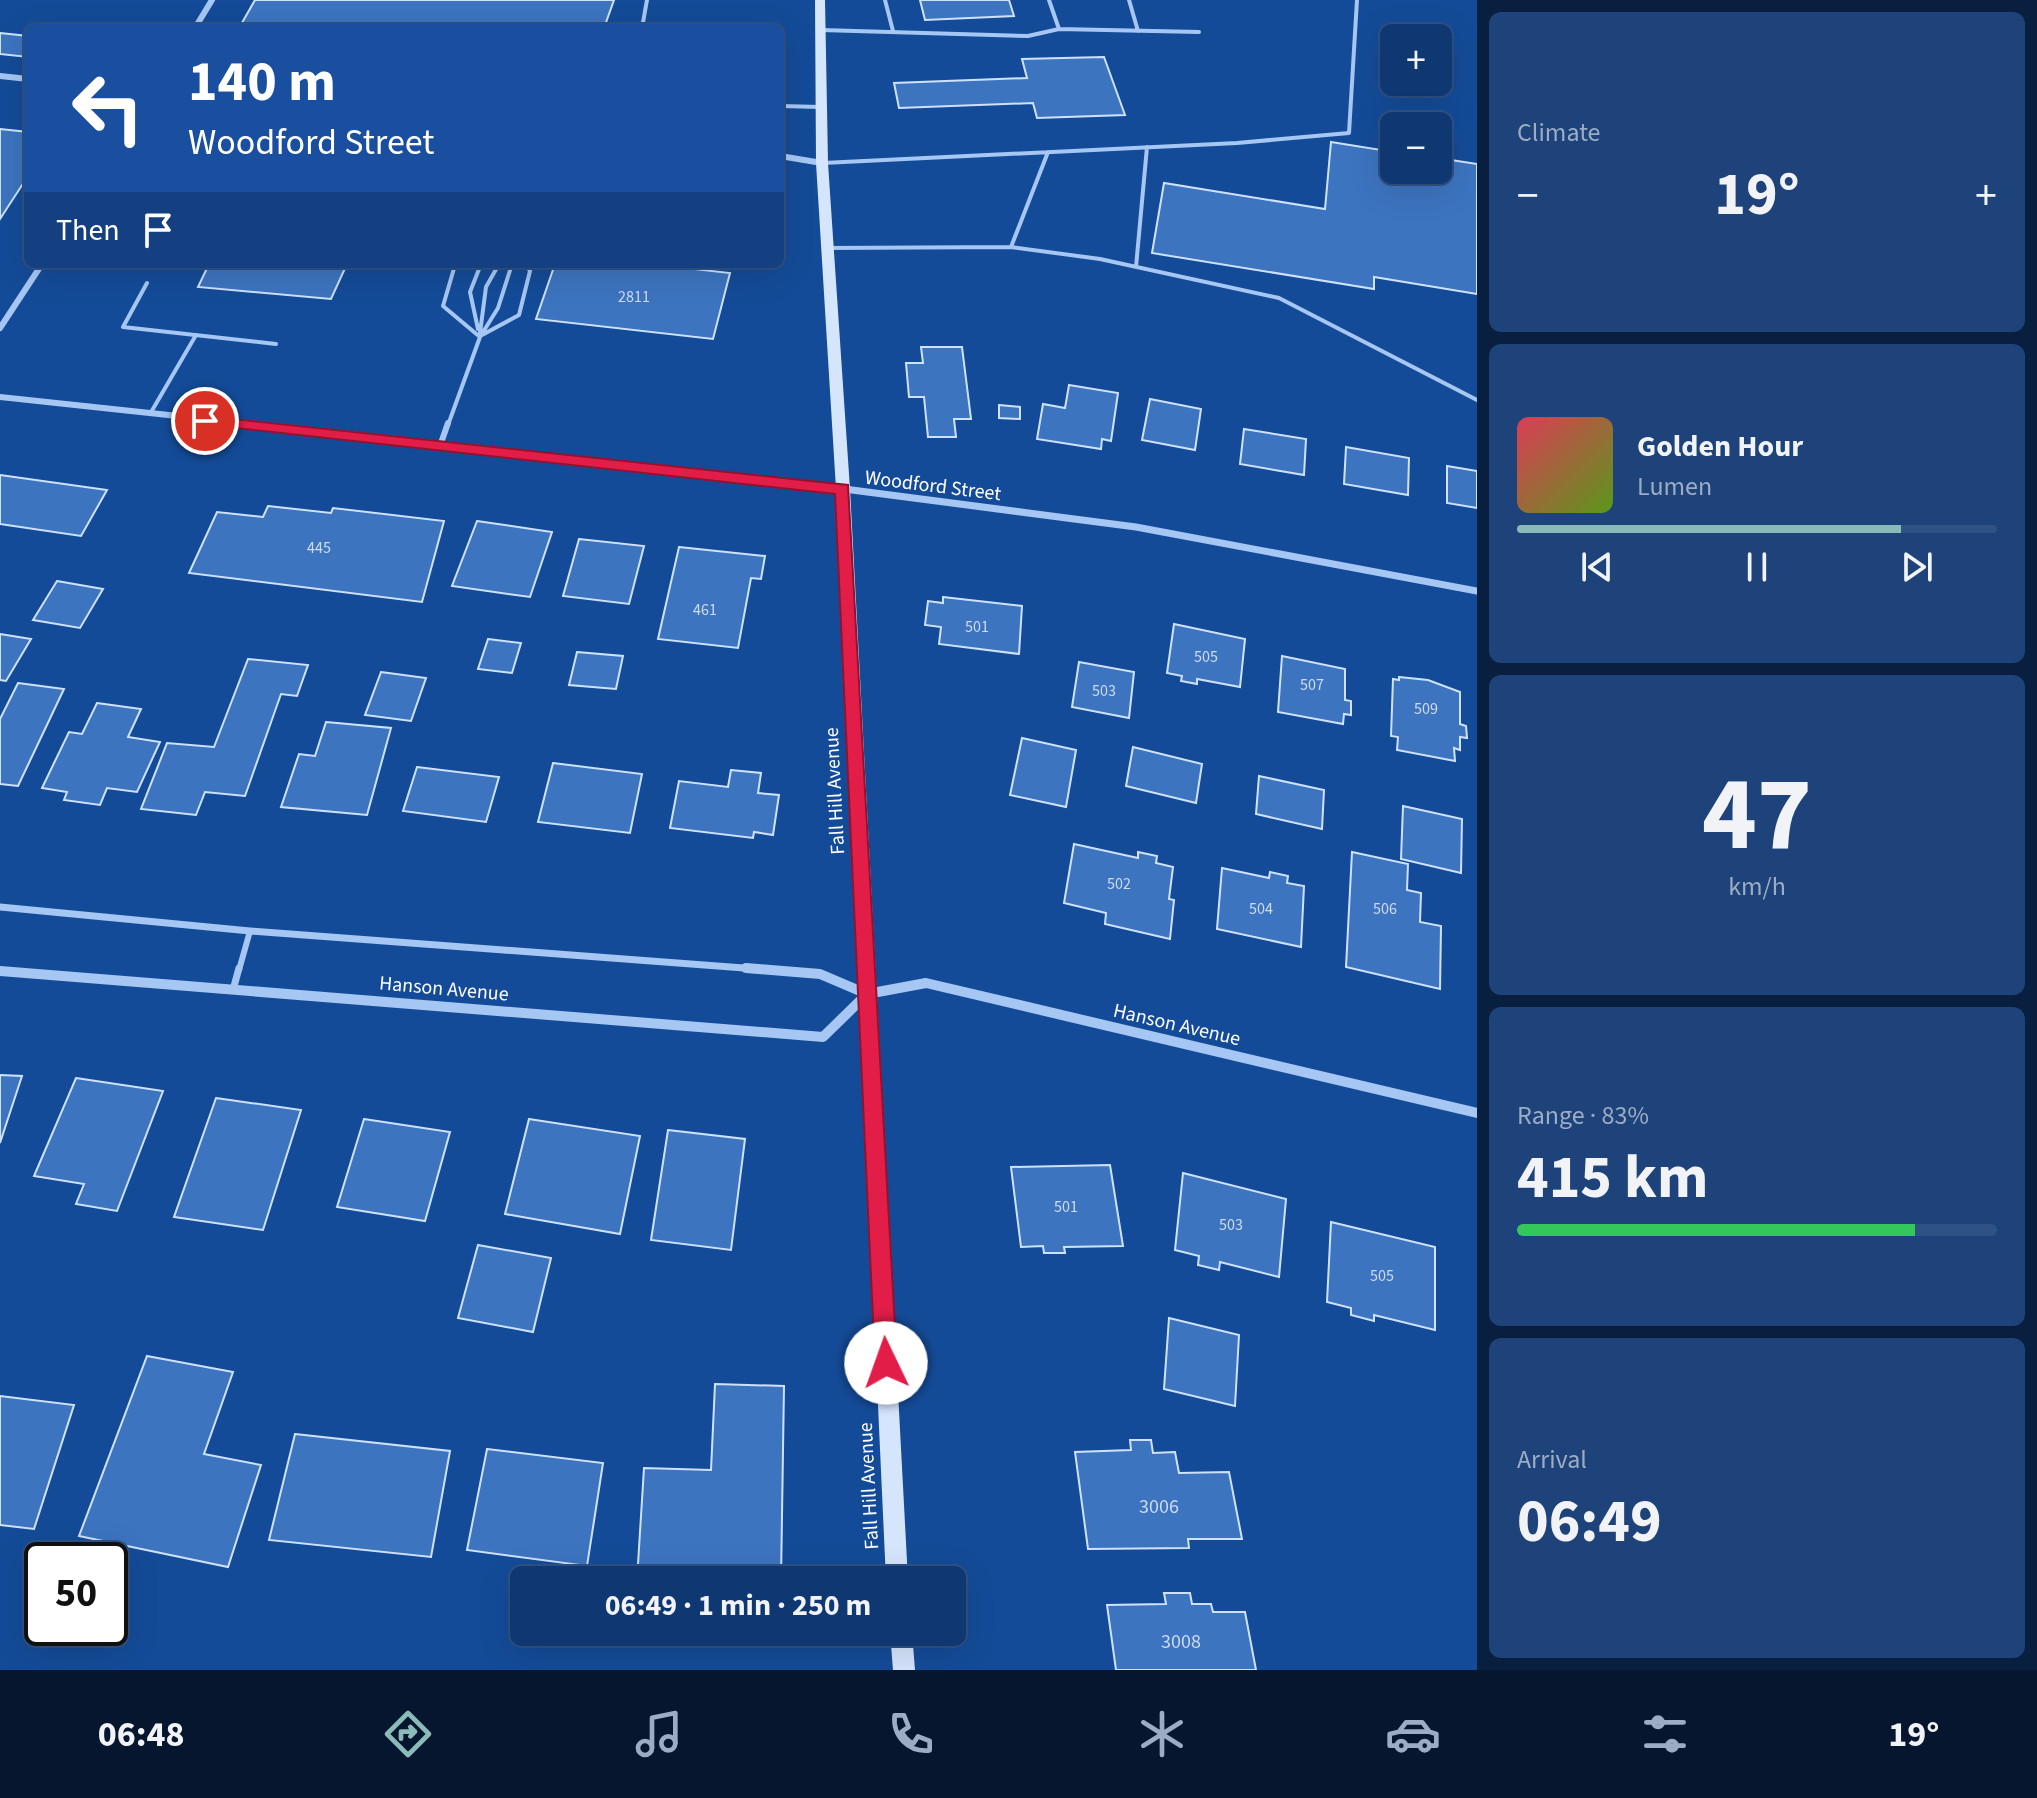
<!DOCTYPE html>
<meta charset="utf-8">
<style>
:root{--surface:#0f3872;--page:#1d437a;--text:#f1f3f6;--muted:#9bacc4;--line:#2f5284;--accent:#8bbbb9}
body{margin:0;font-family:"Source Sans 3",sans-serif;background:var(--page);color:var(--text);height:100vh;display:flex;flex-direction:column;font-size:30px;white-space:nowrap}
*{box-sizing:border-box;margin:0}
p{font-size:26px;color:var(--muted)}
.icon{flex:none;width:44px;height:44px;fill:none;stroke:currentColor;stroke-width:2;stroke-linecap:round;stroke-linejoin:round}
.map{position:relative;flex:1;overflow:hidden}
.side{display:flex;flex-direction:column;gap:12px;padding:12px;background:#081f3f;width:560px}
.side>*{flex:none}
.guide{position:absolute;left:24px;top:24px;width:760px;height:244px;border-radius:12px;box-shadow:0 8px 32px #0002,0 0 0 2px var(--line);background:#1a4fa0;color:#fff;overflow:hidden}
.buttons{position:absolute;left:1380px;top:24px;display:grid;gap:16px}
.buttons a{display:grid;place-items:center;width:72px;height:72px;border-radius:12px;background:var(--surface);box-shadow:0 8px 32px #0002,0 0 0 2px var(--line);font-size:40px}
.speed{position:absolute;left:24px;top:1542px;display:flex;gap:16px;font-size:40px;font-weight:700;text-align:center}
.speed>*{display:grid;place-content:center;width:104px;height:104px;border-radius:50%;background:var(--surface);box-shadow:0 8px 32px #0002,0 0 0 2px var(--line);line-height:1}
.speed .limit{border:4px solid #111;border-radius:12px;background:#fff;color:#111}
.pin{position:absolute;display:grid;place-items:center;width:68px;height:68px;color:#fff;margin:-34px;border:4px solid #fff;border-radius:50%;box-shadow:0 2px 8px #0007}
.me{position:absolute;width:88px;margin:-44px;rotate:357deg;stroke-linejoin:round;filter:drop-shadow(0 0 6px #0008)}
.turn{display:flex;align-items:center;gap:28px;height:168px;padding:0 32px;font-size:36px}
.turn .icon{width:104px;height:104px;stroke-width:2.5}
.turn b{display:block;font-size:56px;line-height:68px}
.then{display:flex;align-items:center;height:76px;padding:0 32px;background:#0003;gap:16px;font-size:30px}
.big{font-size:60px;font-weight:700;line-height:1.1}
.side .tile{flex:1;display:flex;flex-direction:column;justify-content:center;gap:12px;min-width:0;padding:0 28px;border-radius:12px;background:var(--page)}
.side .dial{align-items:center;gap:0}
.dial b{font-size:104px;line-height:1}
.song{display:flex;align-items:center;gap:24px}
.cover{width:96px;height:96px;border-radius:12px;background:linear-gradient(135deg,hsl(350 70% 55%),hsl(90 70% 35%))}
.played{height:8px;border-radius:4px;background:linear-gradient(90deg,var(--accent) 80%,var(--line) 80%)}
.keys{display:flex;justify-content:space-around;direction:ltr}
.heat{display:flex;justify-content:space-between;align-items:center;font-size:44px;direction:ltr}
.charge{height:12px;border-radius:6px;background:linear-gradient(90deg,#34c759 83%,var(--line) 0)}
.trip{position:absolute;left:510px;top:1566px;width:456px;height:80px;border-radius:12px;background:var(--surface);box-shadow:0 8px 32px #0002,0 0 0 2px var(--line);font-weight:700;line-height:80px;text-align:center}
.menu{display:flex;height:128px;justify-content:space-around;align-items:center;background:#06162e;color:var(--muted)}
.menu .icon{width:56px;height:56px}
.menu .current{color:var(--accent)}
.menu b{font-size:36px;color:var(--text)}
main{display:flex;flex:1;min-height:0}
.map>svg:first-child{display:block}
.building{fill:#3d74c0;stroke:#cee2fd;stroke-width:2}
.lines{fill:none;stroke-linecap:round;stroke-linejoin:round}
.lane-far2{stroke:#a6c7f3;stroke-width:4}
.lane-far1{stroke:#a6c7f3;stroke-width:6}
.lane{stroke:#a6c7f3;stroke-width:7}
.street-far2{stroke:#a6c7f3;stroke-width:6}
.street-far1{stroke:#a6c7f3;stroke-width:7}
.street{stroke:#a6c7f3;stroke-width:10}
.secondary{fill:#d5e5fc;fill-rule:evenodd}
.route{fill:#e11d48;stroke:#92132f;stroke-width:2}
.labels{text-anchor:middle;stroke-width:7;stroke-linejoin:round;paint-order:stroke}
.number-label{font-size:16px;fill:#cedcef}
.street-label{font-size:20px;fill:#fff;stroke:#144b98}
.near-number-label{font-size:20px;fill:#cedcef}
</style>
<main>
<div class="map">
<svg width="1477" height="1670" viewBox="0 0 1477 1670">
<rect width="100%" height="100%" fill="#144b98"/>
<path class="building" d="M255,0h359l-10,28h-365z
M920,0h89l5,16 -89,4z
M0,33l28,3v21l-28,-3z
M1104,57l21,58 -88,3 -4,-15 -134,5 -5,-25 133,-5 -5,-19z
M0,129l28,3v44l-28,43z
M1331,142l63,10v18h44v-12l39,6v130l-103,-17v12l-222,-36 12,-70 161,26z
M209,264h138l-16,35 -133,-12z
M555,264h95l80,9 -17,66 -177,-20z
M921,347h41l9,72h-17l2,18h-28l-4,-40h-15l-3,-34h17z
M1069,385l49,8 -7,48 -9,-2 -1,10 -64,-10 6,-35 22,4z
M1150,399l51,10 -6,41 -53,-10z
M999,405l21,2v12l-21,-1z
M1244,429l62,10 -2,36 -64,-11z
M1346,447l63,11 -1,37 -64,-11z
M1447,466l30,5v37l-30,-5z
M0,475l107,15 -26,46 -81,-12z
M268,506l63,7 2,-5 111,13 -22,81 -233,-29 28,-61 46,5z
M477,521l75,11 -22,65 -78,-11z
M579,539l65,7 -15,58 -66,-8z
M679,547l86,9 -4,23 -10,-1 -13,70 -80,-9z
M57,581l46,8 -23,39 -47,-8z
M943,597l79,9 -3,48 -80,-10 2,-17 -16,-2 3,-24 15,2z
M1174,624l71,15 -5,48 -43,-8v5l-16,-3 1,-5 -15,-3z
M0,634l31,5 -25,42 -6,-1z
M488,639l33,4 -9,30 -34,-4z
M577,652l46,4 -7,33 -47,-4z
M1282,656l63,13v31l6,1v14l-7,-1 -1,10 -65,-12z
M248,659l60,6 -11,31 -16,-2 -36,102 -40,-4 -9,23 -55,-6 26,-66 47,4z
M1079,662l55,10 -5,46 -57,-11z
M381,672l45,6 -15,43 -46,-6z
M1399,677l29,3 32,12v32l6,2 1,12 -7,-1v13l-6,-2 1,13 -58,-11 1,-13 -7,-1 2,-57 6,1z
M18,683l46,6 -46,97 -18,-2v-65z
M97,703l44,6 -13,28 32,5 -23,50 -30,-4 -7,17 -36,-5 3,-8 -25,-4 27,-56 13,2z
M326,722l65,6 -24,87 -86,-8 18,-53 16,2z
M1022,738l54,12 -10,57 -56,-12z
M1133,747l69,17 -6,39 -70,-17z
M553,763l89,11 -12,59 -92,-11z
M417,767l82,10 -13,45 -83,-11z
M731,770l30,3 -3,20 21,2 -6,40 -19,-3 -1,6 -83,-10 9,-47 49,6z
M1259,776l65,14 -2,39 -66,-15z
M1403,806l59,13 -1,54 -60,-14z
M1074,844l64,14v-6l19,4 -1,7 17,4 -4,32 5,1 -4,39 -65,-15 1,-11 -42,-10z
M1352,852l56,12 -1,26 14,3 -1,29 21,4 -1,63 -94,-22z
M1222,868l47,10 1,-6 18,4 -1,7 17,3 -3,61 -84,-18z
M0,1075l22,1 -22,67z
M76,1078l87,13 -46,120 -41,-7 8,-20 -50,-8z
M216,1098l85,12 -38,120 -89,-13z
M364,1119l86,13 -25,89 -88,-14z
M529,1119l111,17 -20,98 -115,-20z
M668,1130l77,9 -14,111 -80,-10z
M1110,1165l13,81 -59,1 1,6h-21l-1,-7 -22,1 -10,-80z
M1183,1173l103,26 -7,78 -59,-15 -1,8 -21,-5 1,-9 -24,-6z
M1331,1222l104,25v83l-61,-15v6l-23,-6v-7l-24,-6z
M478,1245l73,13 -18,74 -75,-14z
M1169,1318l70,17 -4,71 -71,-17z
M147,1356l86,16 -29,82 57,11 -33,102 -149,-31z
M715,1384l69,2 -3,194h-144l7,-112 67,2z
M0,1396l74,9 -40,124 -34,-4z
M295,1434l155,17 -19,106 -162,-17z
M1130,1440h21l2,13 22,-1 4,21 50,-1 13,67h-54l1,9 -101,1 -13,-97 56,-2z
M487,1449l116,14 -16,103 -120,-16z
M1164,1593h26l2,11h19l2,8h32l11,58h-140l-9,-65 59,-1z"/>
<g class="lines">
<path class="lane-far2" d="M885,0l8,31
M1129,0l9,31
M642,28l5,-28
M1059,29l140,3
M821,30l207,6 31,-7 -10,-29
M780,106l40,1
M823,163l414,-20 112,-10 8,-133
M1011,247l37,-95
M827,248l184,-1 89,12 179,39 198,102
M464,264l-9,1 -12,41 37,31
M1136,267l11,-120
M147,283l-24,44 153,17
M478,329l-8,-37 11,-28
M480,333l6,-46 13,-23
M482,335l37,-20 11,-44 -4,-7
M150,414l46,-79
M448,425l32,-88 18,-29 14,-44"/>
<path class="lane-far1" d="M440,446l8,-23
M239,970l11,-39"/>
<path class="lane" d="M233,990l6,-22"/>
<path class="street-far2" d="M195,28l17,-28
M0,76l28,3
M780,156l42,7
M0,328l42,-64
M0,397l262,28"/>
<path class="street-far1" d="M243,423l555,60 338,44 341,64
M0,907l250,24 522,39"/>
<path class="street" d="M746,968l74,6 47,20
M0,971l823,66 44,-43 59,-11 551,130"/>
<path class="secondary" d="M815,0h10l3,163 22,326 58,1091h-22l-50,-1091 -20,-326z
M890,1632h22l3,38h-22z"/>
</g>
<path class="route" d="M205,416l643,69 49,878 -3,8 -8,3 -8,-3 -3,-8 -40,-869 -635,-70v-7z"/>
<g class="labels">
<g class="number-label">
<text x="634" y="302">2811</text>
<text x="319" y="553">445</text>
<text x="705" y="615">461</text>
<text x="977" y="632">501</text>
<text x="1206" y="662">505</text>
<text x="1312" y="690">507</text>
<text x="1104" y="696">503</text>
<text x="1426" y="714">509</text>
<text x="1119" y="889">502</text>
<text x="1261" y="914">504</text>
<text x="1385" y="914">506</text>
<text x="1066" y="1212">501</text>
<text x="1231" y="1230">503</text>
<text x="1382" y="1281">505</text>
</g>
<g class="street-label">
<text transform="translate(933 485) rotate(7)" y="7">Woodford Street</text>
<text transform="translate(834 791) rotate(-93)" y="7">Fall Hill Avenue</text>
<text transform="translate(444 988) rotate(5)" y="7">Hanson Avenue</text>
<text transform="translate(1177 1024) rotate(13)" y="7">Hanson Avenue</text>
<text transform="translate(868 1486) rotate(-93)" y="7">Fall Hill Avenue</text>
</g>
<g class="near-number-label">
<text x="1159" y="1513">3006</text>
<text x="1181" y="1648">3008</text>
</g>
</g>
</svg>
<div class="buttons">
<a>+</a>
<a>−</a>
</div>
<div class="speed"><div class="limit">50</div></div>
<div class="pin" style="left:205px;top:421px;background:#d93025"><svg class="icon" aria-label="arrive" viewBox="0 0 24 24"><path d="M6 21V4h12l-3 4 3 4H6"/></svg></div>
<svg class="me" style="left:886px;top:1363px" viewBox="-20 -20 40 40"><circle r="19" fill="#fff"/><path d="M0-13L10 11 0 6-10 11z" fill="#e11d48"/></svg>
<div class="trip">06:49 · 1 min · 250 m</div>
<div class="guide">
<div class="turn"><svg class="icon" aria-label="left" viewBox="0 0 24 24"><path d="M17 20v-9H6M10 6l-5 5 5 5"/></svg><div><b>140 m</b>Woodford Street</div></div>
<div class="then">Then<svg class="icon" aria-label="arrive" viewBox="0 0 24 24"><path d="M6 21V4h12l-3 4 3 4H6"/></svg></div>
</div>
</div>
<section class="side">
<div class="tile"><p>Climate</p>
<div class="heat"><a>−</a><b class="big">19°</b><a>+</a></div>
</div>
<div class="tile">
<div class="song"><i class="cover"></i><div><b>Golden Hour</b><p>Lumen</p></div></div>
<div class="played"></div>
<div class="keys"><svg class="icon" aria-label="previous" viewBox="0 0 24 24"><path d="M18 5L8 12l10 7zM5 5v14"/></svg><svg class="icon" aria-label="pause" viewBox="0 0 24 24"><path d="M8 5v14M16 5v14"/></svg><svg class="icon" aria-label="next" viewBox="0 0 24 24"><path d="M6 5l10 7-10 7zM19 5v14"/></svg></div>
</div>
<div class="tile dial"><b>47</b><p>km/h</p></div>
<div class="tile"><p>Range · 83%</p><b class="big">415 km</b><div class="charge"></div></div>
<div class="tile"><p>Arrival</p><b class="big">06:49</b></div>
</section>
</main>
<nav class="menu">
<b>06:48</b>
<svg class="icon current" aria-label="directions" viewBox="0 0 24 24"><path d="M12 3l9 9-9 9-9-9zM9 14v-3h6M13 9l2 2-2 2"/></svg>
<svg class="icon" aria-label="music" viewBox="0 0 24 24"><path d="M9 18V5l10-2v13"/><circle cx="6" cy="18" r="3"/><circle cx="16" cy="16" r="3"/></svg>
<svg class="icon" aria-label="phone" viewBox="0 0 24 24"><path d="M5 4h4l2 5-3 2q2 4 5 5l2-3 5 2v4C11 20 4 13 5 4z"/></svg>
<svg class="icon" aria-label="climate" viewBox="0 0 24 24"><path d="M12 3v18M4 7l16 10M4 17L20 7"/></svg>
<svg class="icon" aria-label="car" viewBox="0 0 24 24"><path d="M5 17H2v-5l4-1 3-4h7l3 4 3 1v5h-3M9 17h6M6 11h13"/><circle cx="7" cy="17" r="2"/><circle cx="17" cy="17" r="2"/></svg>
<svg class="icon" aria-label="filters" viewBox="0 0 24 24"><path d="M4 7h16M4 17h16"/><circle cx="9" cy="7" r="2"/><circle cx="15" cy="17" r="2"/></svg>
<b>19°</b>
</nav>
